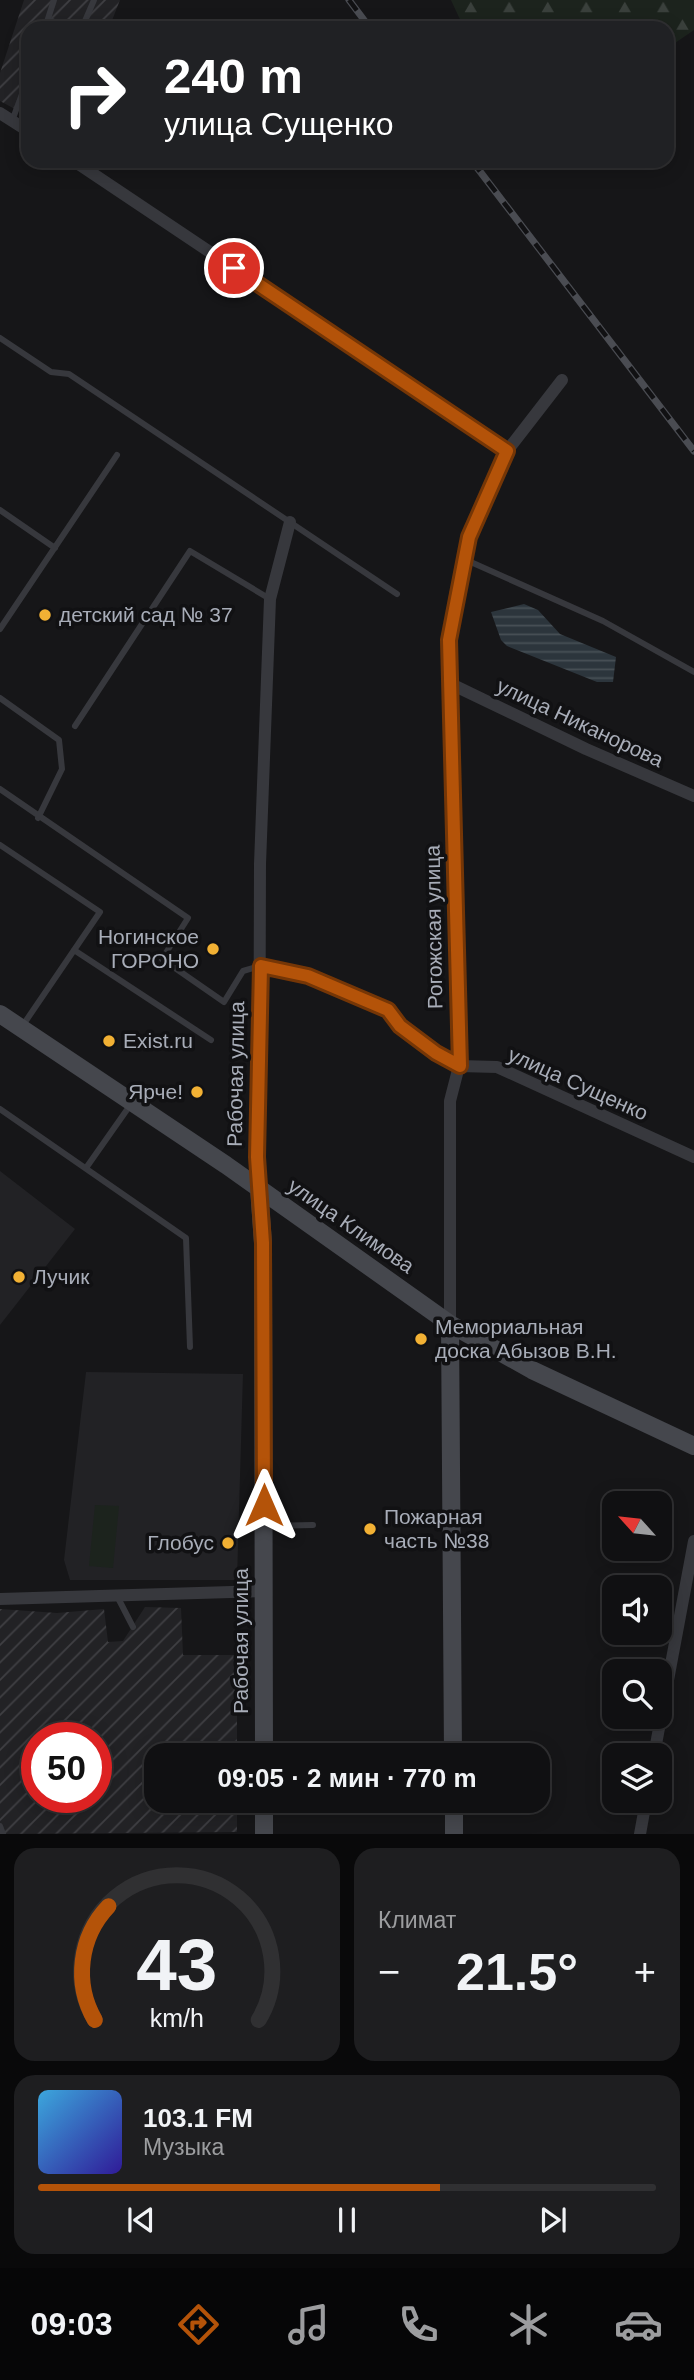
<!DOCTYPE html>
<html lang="ru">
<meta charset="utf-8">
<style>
:root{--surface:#101012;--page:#1e1e20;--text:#f1f3f6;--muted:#9c9d9f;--line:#303032;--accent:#b45309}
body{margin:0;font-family:Arial,sans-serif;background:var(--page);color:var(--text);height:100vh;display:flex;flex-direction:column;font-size:26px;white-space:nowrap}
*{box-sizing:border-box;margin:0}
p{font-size:23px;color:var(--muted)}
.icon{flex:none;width:38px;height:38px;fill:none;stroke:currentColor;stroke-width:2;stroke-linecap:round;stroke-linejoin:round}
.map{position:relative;height:1834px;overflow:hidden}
.panel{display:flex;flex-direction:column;gap:14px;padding:14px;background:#09090a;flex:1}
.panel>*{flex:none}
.hud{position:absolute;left:21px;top:21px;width:653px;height:147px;border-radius:21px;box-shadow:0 4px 18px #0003,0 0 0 2px var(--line);background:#202124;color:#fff;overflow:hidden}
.needle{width:46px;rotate:297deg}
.fabs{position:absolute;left:602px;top:1491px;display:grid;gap:14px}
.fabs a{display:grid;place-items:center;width:70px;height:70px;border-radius:14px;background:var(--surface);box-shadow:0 4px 18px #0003,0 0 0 2px var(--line);font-size:35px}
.speed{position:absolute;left:21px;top:1722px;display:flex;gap:14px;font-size:35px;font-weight:700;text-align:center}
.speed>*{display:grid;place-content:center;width:91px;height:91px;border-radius:50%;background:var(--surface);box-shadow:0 4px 18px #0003,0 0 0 2px var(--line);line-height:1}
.speed .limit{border:10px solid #d22;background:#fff;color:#111}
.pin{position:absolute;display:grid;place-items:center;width:60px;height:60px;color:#fff;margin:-30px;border:4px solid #fff;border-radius:50%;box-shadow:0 2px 7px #0007}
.me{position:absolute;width:77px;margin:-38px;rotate:0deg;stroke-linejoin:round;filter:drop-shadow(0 0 5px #0008)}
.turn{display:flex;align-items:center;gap:24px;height:147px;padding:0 28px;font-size:32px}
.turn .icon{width:91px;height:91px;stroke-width:2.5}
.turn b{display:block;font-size:49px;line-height:60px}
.big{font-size:52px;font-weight:800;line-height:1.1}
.panel .widget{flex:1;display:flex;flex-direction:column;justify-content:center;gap:10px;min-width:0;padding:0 24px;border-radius:21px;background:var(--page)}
.panel .dial{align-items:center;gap:0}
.dial svg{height:182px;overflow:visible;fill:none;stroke:var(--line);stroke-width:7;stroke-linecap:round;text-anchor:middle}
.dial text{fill:var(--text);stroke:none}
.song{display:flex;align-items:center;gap:21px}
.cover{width:84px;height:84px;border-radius:10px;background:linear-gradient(135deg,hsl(200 70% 55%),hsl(250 70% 35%))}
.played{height:7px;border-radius:4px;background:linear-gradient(90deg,var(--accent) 65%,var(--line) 65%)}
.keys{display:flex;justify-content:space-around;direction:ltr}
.heat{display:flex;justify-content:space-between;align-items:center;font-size:38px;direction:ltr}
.panel .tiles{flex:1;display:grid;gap:14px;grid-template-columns:1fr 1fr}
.widget:last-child{grid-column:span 2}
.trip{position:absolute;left:144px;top:1743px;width:406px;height:70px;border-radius:21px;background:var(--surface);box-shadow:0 4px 18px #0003,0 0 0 2px var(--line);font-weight:800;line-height:70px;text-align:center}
.dock{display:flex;height:112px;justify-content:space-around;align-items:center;background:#060607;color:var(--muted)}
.dock .icon{width:49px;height:49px}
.dock .on{color:var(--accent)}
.dock b{font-size:32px;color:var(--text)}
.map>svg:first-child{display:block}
.built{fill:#222225}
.industrial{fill:url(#industrial-furrows);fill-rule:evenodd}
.forest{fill:url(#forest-firs)}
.pitch{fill:#1c231d}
.water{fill:url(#water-rules)}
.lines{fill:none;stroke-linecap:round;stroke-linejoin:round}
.lane{stroke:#37383d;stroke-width:6}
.street{stroke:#37383d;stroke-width:12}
.secondary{stroke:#45474d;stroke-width:18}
.rail-casing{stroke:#4a4c52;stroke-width:7}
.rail{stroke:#111113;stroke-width:4.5;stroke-dasharray:13;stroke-linecap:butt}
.route-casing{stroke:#753606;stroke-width:18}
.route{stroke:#b45309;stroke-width:12}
.poi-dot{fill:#f2b134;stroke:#111113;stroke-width:2.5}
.labels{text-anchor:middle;stroke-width:7;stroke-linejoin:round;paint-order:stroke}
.poi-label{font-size:21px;fill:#a8adb8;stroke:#111113;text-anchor:start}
.street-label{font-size:21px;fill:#a8adb8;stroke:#111113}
</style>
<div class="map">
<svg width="694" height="1834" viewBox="0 0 694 1834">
<defs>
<pattern id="industrial-furrows" width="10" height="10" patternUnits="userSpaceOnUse" patternTransform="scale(1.75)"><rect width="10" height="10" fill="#222225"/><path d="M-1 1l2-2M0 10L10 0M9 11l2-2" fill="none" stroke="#3f3f43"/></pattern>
<pattern id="forest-firs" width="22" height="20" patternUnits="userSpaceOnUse" patternTransform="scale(1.75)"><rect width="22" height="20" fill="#1c231d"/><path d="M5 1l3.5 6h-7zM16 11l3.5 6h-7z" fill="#3a403c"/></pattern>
<pattern id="water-rules" width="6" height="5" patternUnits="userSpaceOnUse" patternTransform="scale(1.75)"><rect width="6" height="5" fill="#2c353c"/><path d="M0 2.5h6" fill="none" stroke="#485056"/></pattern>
</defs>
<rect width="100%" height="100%" fill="#161618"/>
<path class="built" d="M0,1171l75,58 -75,96z
M86,1372l157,2 -6,206h-167l-6,-20z"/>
<path class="industrial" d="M24,0h96l-11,28h-81v88l-28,-15v-28z
M145,1607l36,1 2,47h54v100h-81v46h81v31l-237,2v-225l57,4 47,-4 4,33 15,-1zM37,1738h59v59h-59z"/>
<path class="forest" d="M451,0h243v30l-22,15 -5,9v-26h-203z"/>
<path class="pitch" d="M95,1505l24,1 -6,62 -24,-2z"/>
<path class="water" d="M524,604l14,6 22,24 56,23 -3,25h-16l-90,-36 -6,-6 -10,-28z"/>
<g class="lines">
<path class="lane" d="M48,19l18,9
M45,28l9,-28
M82,28l12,-28
M12,121l16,-43
M0,338l51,34 18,2 328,220
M0,510l55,38
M464,559l139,62 91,51
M0,629l117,-174
M0,698l59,42 3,29 -24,49
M75,726l115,-175 80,48
M0,789l188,129 -26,41 62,43 19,-31 17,-5
M0,845l100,67 -79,116
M74,950l137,90
M0,1109l186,129 4,109
M86,1168l45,-64
M266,1526l47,-1
M117,1596l16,31
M0,1826l3,8"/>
<path class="street" d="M0,113l28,18
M74,161l433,290
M451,684l135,65 108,47
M261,966l47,10 80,34 12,16 36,27 23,13 38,1 197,90
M259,1189l1,-325 10,-265 20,-77
M450,1324v-223l9,-35 -10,-426 6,-45 14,-58 38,-86 55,-71
M0,1599l264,-8
M654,1755l40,-214
M640,1834l6,-33"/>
<path class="secondary" d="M0,1014l226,151 224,159 82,46 162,76
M259,1189l4,54 1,512
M450,1324l3,431
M264,1801v33
M454,1801v33"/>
<defs>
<path id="rail" d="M349,0l21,28
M472,161l222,290"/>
</defs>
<use href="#rail" class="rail-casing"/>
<use href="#rail" class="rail"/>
</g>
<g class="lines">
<defs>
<path id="route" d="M234,268l273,183 -38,86 -20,103 11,426 -24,-13 -36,-27 -12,-16 -80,-34 -47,-10 -4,191 6,86 1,262"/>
</defs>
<use href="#route" class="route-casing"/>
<use href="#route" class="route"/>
</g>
<g class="poi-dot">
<circle cx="45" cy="615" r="7"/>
<circle cx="213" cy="949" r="7"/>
<circle cx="109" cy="1041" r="7"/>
<circle cx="197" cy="1092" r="7"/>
<circle cx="19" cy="1277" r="7"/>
<circle cx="421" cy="1339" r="7"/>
<circle cx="370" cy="1529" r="7"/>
<circle cx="228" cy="1543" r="7"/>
</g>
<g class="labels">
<g class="poi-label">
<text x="59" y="622">детский сад № 37</text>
<text x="199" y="944" text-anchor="end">Ногинское<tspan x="199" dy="24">ГОРОНО</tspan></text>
<text x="123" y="1048">Exist.ru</text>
<text x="183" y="1099" text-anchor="end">Ярче!</text>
<text x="33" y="1284">Лучик</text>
<text x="435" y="1334">Мемориальная<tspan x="435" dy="24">доска Абызов В.Н.</tspan></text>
<text x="384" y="1524">Пожарная<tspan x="384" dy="24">часть №38</tspan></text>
<text x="214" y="1550" text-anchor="end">Глобус</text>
</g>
<g class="street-label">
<text transform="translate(580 723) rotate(25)" y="7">улица Никанорова</text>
<text transform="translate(434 927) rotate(-91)" y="7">Рогожская улица</text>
<text transform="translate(236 1074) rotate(-89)" y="7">Рабочая улица</text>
<text transform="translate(578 1084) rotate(24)" y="7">улица Сущенко</text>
<text transform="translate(351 1226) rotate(35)" y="7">улица Климова</text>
<text transform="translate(241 1641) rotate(-90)" y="7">Рабочая улица</text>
</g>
</g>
</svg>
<div class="fabs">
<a><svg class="needle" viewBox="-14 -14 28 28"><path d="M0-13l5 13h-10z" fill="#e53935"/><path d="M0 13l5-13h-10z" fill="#9c9d9f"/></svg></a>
<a><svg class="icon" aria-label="sound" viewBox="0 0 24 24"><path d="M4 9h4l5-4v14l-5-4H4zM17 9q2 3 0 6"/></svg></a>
<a><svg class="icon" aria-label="search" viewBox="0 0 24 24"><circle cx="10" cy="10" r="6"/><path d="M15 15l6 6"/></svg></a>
<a><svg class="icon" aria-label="layers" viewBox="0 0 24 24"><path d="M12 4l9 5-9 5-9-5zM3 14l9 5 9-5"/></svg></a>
</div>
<div class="speed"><div class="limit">50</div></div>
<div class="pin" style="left:234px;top:268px;background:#d93025"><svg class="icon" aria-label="arrive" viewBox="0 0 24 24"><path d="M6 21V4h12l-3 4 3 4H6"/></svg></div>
<svg class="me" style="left:264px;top:1505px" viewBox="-20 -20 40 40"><path d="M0-17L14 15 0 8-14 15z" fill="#b45309" stroke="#fff" stroke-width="4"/></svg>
<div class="trip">09:05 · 2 мин · 770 m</div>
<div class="hud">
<div class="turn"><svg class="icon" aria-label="right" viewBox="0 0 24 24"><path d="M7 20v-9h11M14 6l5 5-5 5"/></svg><div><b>240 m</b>улица Сущенко</div></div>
</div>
</div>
<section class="panel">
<div class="tiles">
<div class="widget dial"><svg viewBox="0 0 100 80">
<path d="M14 69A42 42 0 1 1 86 69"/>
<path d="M14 69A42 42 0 0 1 20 19" stroke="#b45309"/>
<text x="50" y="56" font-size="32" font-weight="700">43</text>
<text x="50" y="72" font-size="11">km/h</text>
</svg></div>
<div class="widget"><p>Климат</p>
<div class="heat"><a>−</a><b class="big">21.5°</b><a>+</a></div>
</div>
<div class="widget">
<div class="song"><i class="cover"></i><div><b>103.1 FM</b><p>Музыка</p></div></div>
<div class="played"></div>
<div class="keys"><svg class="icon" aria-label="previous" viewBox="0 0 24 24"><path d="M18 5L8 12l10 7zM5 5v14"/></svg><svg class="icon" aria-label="pause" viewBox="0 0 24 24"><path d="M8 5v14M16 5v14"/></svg><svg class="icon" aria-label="next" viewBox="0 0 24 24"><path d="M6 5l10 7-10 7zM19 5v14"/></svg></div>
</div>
</div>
</section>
<nav class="dock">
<b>09:03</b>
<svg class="icon on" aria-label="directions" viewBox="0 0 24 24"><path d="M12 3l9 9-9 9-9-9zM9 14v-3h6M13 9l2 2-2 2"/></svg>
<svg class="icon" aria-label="music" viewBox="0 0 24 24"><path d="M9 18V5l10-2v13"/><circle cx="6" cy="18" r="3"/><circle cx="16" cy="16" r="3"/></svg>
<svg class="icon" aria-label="phone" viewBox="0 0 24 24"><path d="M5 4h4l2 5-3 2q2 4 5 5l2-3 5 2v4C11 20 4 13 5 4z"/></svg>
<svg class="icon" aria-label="climate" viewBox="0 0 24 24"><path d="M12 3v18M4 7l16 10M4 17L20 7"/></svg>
<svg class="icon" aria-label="car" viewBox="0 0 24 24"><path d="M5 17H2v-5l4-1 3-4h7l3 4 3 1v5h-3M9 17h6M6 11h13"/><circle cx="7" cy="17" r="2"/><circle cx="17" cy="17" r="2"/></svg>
</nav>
